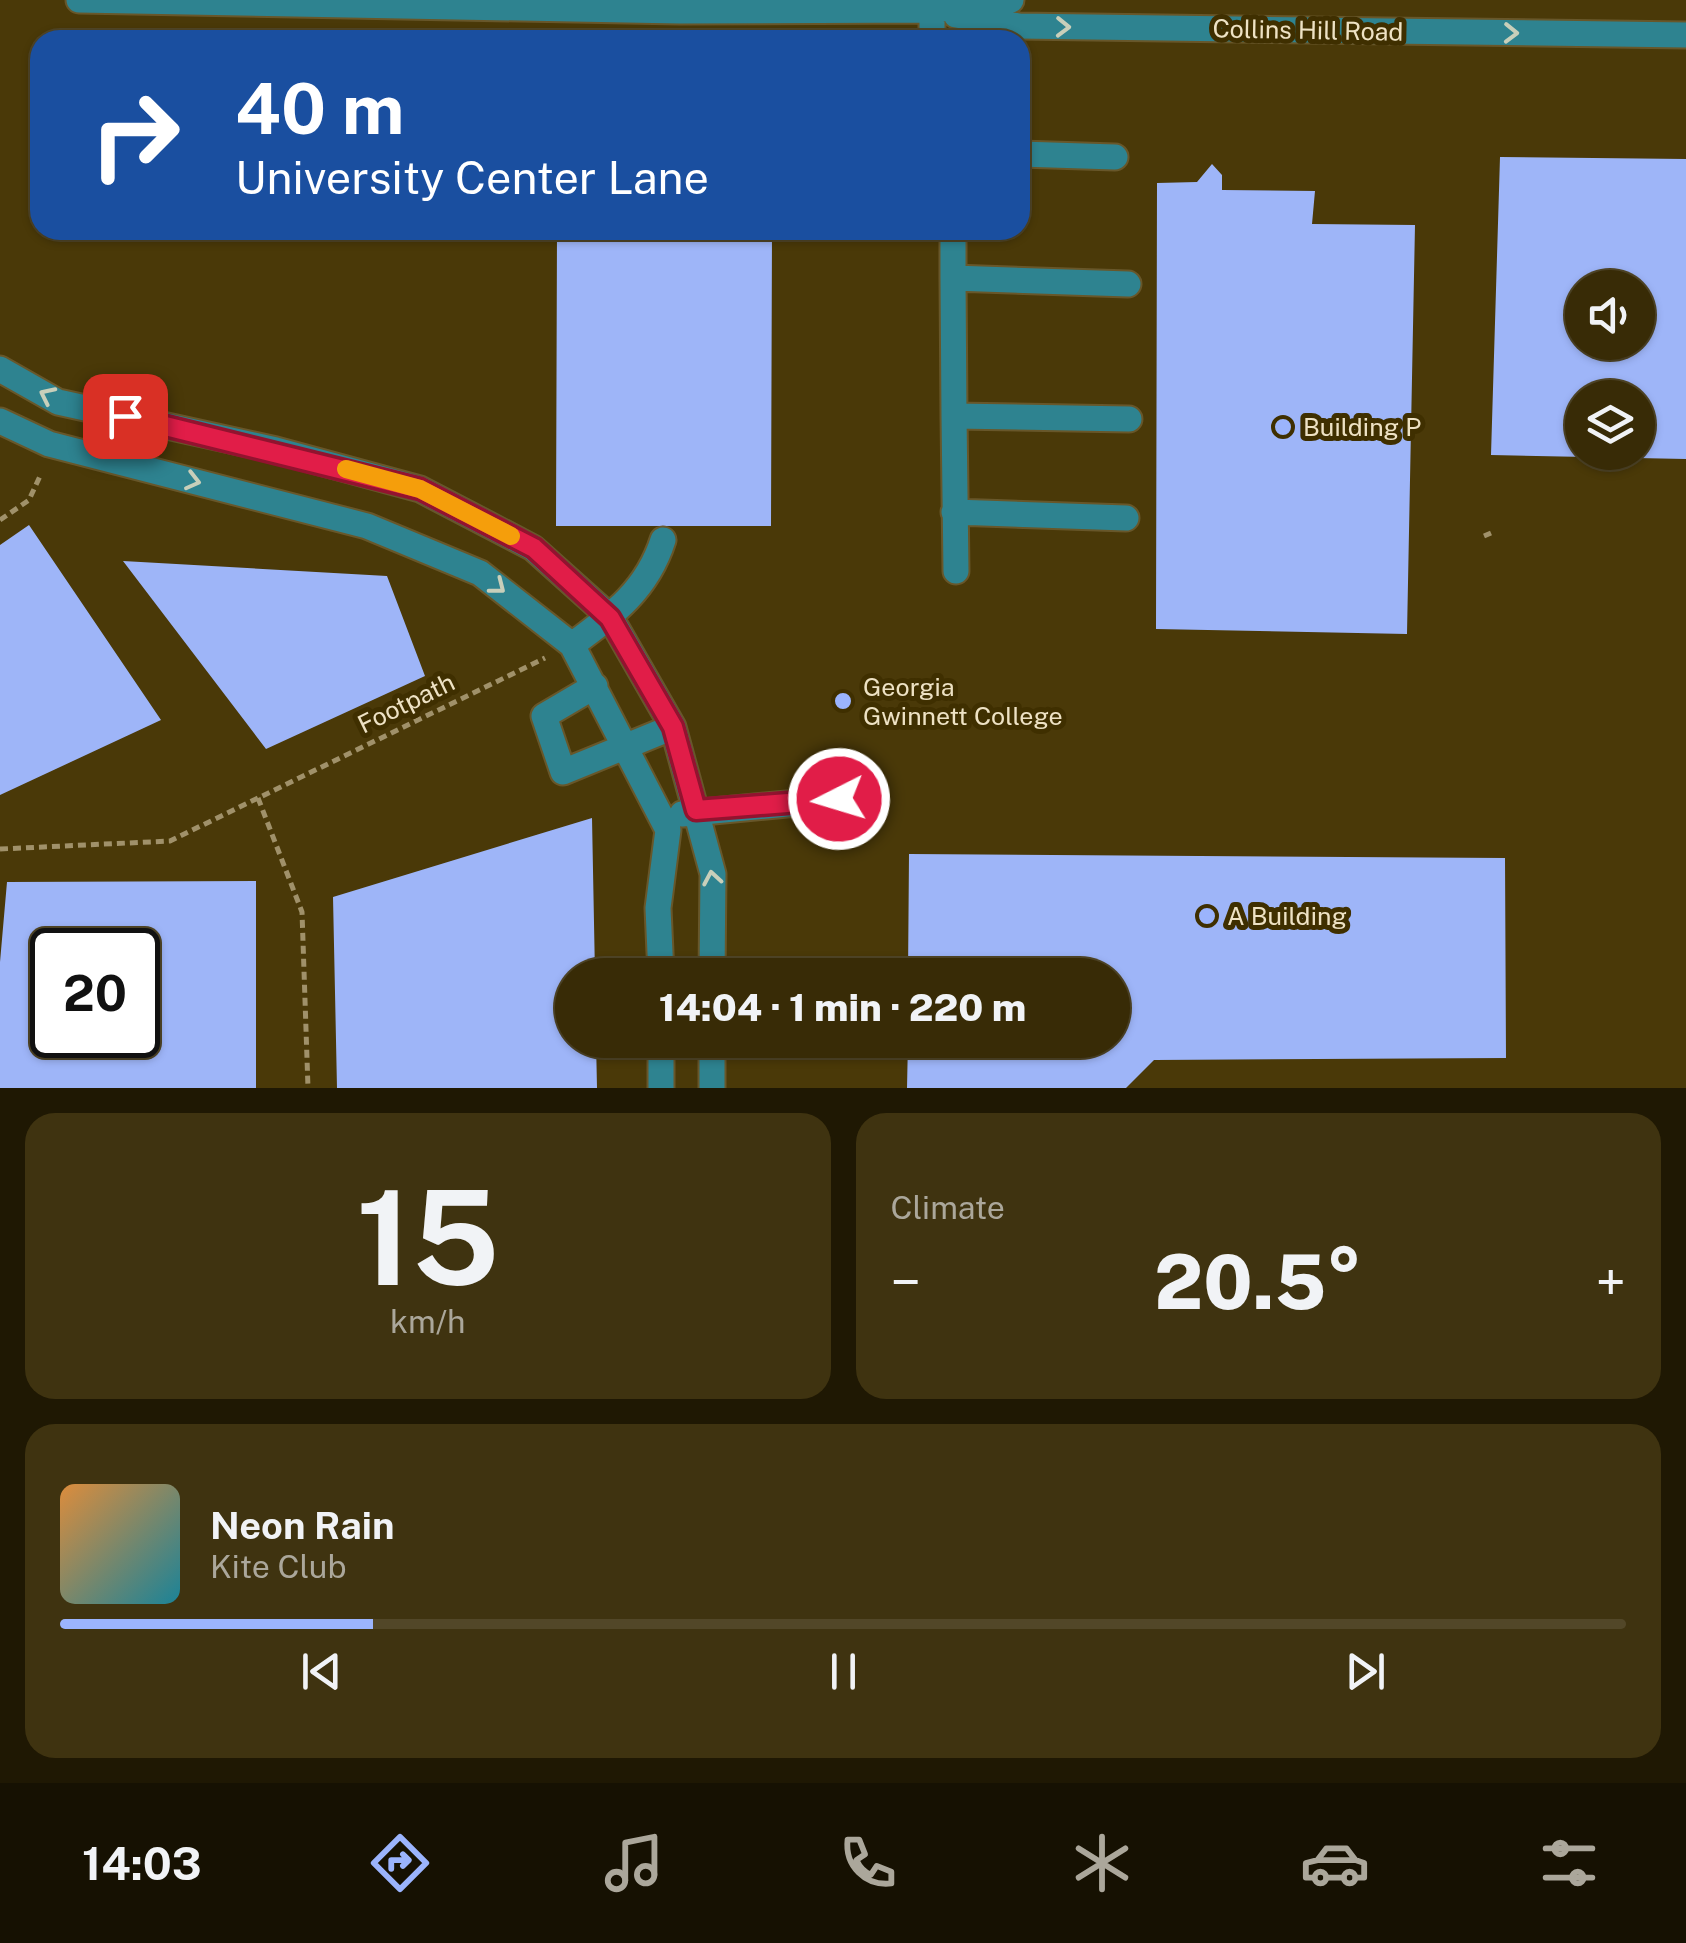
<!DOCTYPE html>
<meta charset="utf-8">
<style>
:root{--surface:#382b06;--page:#3f3310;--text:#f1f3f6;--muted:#aba79b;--line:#524728;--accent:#9bb4fd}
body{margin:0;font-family:"Public Sans",sans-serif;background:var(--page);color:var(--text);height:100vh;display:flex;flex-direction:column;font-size:38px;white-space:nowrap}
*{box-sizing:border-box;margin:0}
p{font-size:32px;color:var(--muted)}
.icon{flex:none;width:55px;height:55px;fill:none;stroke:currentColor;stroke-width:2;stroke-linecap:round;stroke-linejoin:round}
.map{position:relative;height:1088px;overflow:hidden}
.details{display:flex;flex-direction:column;gap:25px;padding:25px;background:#1f1803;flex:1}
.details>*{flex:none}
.hud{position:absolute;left:30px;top:30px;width:1000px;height:210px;border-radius:30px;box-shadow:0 2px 8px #0004,0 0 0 2px var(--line);background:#1a4fa0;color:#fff;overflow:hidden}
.controls{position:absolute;left:1565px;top:270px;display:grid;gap:20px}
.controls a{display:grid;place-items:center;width:90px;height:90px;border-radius:50%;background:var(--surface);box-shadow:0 2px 8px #0004,0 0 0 2px var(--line);font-size:50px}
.speed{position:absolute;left:30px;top:928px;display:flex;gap:20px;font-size:50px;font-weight:700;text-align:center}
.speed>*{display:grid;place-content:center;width:130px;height:130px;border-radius:50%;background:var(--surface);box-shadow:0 2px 8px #0004,0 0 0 2px var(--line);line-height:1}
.speed .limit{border:5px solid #111;border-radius:15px;background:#fff;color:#111}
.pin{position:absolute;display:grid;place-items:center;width:85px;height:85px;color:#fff;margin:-42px;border-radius:20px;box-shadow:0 5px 15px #0006}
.me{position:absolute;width:110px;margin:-55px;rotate:265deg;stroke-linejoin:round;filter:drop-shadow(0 0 8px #0008)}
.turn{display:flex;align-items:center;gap:35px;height:210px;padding:0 40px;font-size:45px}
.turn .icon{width:130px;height:130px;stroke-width:2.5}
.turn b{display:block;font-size:70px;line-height:85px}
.big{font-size:75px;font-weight:800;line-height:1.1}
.details .tile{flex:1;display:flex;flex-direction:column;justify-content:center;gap:15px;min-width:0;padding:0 35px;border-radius:30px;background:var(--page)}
.details .dial{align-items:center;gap:0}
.dial b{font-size:130px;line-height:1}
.song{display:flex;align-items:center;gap:30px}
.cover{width:120px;height:120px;border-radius:15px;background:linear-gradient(135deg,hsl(30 70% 55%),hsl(190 70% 35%))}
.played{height:10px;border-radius:5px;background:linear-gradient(90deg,var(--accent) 20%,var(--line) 20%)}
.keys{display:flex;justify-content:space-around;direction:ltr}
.heat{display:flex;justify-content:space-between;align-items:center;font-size:55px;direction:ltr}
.details .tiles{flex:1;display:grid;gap:25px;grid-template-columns:1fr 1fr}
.tile:last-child{grid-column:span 2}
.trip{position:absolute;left:555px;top:958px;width:575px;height:100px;border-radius:50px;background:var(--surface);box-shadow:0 2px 8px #0004,0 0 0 2px var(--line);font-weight:800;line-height:100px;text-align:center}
.menu{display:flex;height:160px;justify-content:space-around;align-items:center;background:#161102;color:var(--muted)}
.menu .icon{width:70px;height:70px}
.menu .active{color:var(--accent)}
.menu b{font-size:45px;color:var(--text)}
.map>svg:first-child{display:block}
.building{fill:#9eb5f8;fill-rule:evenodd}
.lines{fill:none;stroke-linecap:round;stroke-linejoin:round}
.minor-casing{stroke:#68572a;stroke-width:29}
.path{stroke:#a0916a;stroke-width:5;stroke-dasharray:8 5;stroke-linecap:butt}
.minor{stroke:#2e8390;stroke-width:25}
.oneway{stroke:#c8cfba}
.route-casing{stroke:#92132f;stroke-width:25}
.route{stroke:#e11d48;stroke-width:18}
.slow{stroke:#f59e0b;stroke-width:18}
.poi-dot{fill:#9bb4fd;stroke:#3f2f00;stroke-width:4}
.labels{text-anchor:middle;stroke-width:10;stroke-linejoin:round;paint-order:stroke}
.street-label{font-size:25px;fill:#eee2c4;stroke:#3f2f00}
.poi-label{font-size:25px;fill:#eee2c4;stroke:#3f2f00;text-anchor:start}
</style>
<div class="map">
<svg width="1686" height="1088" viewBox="0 0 1686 1088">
<rect width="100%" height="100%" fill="#4a3908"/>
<path class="building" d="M1500,157l186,2v300l-195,-4zM1582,288h56v54h-56zM1582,398h56v54h-56z
M1212,164l10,11v15l93,1 -3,33 103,1 -8,409 -251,-5 1,-446 40,-1z
M557,230h215l-1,296h-215z
M29,525l132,195 -161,75v-250z
M123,561l264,15 38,100 -159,73z
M592,818l3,157h-23v65h24l1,48h-260l-4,-191z
M909,854l596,4 1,200 -352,2 -28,28h-219l1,-48h204v-65h-204z
M256,881v207h-256v-126l7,-80zM52,950h86v85h-86z"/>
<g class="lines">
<defs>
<path id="minor" d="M79,0l601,11 251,-1 80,-10
M932,0v40
M956,15l63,11 667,9
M1020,154l95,3
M953,230v48l175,6
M953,278l1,138 175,3
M0,369l58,33 218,48 144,39 113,59 77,69 63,110 40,147 -1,101
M954,416l2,155
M0,421l49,23 318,82 113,47 92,72 96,185 -10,78 3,67
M954,512l172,6
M572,645c42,-31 75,-55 91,-105
M595,686l-51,30 19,56 110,-45
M682,814l157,-15
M661,1040v48
M712,1088v-48"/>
</defs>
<use href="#minor" class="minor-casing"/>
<path class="path" d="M0,520l29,-20 12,-26
M1484,536l7,-3
M258,798l44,114 6,176
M0,849l170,-8 375,-183"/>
<use href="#minor" class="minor"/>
</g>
<defs><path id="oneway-chevron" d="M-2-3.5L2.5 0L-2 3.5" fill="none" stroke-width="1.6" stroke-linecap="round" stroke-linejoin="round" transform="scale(2.5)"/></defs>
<g class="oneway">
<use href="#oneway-chevron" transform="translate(1063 27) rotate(1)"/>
<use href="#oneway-chevron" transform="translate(1511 33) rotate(1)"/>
<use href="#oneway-chevron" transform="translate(47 395) rotate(-154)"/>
<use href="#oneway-chevron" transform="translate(193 481) rotate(14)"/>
<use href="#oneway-chevron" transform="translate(498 587) rotate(38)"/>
<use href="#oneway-chevron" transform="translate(712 878) rotate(-100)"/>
</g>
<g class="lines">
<defs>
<path id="route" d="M125,416l295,73 114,59 76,70 63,109 23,83 143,-11"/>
</defs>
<use href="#route" class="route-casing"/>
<use href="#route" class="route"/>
<path class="slow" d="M346,469l74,20 91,47"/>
</g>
<g class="poi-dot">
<circle cx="1283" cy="427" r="10"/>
<circle cx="843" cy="701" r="10"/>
<circle cx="1207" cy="916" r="10"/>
</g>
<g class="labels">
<g class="street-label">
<text transform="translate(1308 30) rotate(1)" y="9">Collins Hill Road</text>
<text transform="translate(406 703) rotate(-26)" y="9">Footpath</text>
</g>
<g class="poi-label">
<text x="1303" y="436">Building P</text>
<text x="863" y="696">Georgia<tspan x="863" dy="29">Gwinnett College</tspan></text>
<text x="1227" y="925">A Building</text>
</g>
</g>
</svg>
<div class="controls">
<a><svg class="icon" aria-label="sound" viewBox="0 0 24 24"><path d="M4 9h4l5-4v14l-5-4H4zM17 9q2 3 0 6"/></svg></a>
<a><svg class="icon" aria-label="layers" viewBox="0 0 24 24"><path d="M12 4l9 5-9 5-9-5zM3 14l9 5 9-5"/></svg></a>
</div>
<div class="speed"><div class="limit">20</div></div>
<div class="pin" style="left:125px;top:416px;background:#d93025"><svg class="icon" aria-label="arrive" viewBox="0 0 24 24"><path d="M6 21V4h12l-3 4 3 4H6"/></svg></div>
<svg class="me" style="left:839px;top:799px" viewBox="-20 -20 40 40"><circle r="17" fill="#e11d48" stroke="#fff" stroke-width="3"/><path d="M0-11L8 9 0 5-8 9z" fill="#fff"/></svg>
<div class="trip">14:04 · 1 min · 220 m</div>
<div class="hud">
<div class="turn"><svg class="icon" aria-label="right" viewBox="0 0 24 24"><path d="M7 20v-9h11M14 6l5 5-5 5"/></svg><div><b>40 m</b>University Center Lane</div></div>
</div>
</div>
<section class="details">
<div class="tiles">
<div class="tile dial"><b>15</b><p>km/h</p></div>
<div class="tile"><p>Climate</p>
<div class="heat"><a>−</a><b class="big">20.5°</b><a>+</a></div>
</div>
<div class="tile">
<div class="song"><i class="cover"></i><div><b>Neon Rain</b><p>Kite Club</p></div></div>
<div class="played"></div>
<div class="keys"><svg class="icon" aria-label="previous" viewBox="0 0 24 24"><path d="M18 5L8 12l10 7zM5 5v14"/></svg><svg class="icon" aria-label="pause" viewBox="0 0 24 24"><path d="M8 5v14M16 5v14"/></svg><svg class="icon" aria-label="next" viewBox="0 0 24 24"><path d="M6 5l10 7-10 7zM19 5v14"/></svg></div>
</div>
</div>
</section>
<nav class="menu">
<b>14:03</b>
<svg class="icon active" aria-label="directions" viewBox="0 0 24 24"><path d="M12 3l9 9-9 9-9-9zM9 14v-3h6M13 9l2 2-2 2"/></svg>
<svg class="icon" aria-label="music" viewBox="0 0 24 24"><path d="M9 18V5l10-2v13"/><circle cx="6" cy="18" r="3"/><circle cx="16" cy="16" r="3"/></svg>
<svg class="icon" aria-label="phone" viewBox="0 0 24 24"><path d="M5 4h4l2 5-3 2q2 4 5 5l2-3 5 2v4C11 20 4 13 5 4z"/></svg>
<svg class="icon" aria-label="climate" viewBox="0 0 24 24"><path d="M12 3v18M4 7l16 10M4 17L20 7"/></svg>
<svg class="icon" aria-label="car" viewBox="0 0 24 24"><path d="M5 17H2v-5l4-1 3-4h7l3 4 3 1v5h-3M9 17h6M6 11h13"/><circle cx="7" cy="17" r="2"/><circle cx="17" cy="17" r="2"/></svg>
<svg class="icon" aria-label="filters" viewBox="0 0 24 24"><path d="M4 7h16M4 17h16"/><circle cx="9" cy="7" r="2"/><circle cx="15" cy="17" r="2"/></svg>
</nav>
